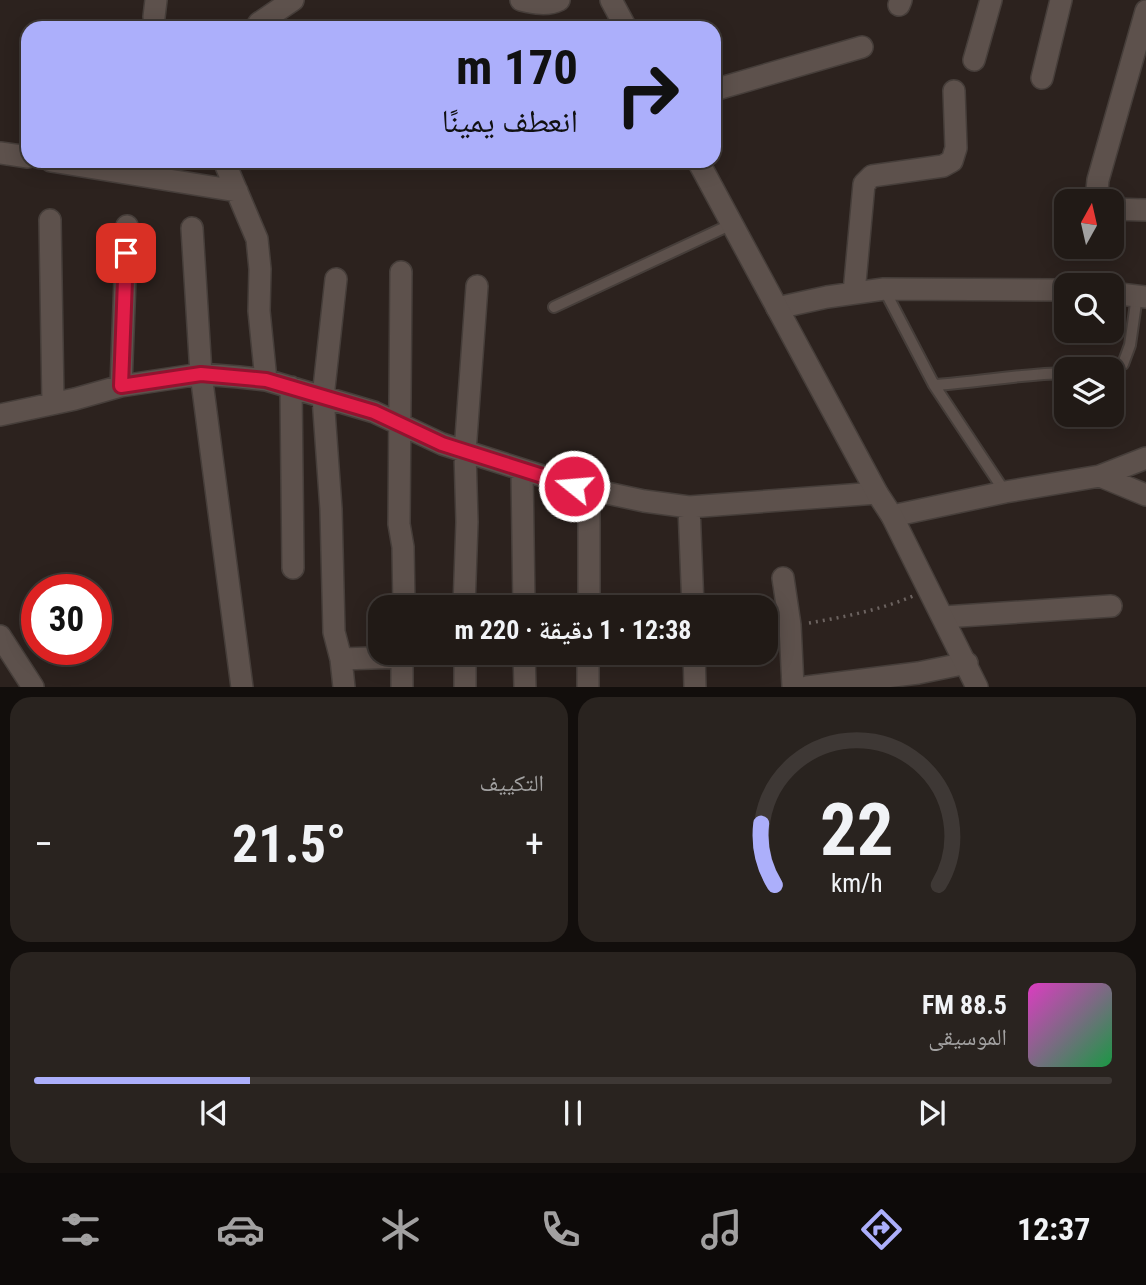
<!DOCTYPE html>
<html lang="ar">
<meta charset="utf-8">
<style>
:root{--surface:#211a16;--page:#29231f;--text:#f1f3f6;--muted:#a2a1a1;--line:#3e3835;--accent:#acaffb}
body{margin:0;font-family:"Roboto Condensed","Noto Naskh Arabic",sans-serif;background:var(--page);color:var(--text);direction:rtl;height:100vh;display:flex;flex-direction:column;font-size:26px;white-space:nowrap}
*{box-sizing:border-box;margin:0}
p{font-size:23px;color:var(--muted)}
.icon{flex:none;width:38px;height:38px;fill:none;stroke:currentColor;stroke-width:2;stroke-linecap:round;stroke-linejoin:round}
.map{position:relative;height:687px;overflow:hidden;direction:ltr}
.sheet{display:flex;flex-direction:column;gap:10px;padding:10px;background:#120e0c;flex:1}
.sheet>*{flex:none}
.hud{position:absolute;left:21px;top:21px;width:700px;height:147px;border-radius:21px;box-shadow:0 4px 18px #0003,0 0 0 2px var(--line);direction:rtl;background:#acaffb;color:#111;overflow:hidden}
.needle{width:46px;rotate:8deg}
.controls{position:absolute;left:1054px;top:189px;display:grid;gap:14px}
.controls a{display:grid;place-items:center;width:70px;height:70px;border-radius:14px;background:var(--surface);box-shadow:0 4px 18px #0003,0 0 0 2px var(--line);font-size:35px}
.speed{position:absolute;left:21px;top:574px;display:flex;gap:14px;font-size:35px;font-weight:700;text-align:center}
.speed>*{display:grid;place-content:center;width:91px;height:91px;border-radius:50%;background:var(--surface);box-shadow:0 4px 18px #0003,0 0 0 2px var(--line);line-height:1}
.speed .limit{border:10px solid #d22;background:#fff;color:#111}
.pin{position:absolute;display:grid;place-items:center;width:60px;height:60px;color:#fff;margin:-30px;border-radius:14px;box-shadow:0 4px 10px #0006}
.me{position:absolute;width:77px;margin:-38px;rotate:287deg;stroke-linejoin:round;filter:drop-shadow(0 0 5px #0008)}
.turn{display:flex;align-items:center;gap:24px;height:147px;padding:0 28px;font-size:32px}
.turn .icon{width:91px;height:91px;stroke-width:2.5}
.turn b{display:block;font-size:49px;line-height:60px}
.big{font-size:52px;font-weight:700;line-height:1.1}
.sheet .tile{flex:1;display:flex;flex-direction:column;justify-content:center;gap:10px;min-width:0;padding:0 24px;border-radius:21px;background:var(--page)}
.sheet .dial{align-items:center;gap:0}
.dial svg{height:182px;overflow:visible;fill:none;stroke:var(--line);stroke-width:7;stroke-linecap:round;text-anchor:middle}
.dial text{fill:var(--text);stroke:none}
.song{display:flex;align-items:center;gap:21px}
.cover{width:84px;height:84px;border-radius:10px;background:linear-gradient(135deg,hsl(310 70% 55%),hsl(140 70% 35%))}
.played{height:7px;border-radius:4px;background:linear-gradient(90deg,var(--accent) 20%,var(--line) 20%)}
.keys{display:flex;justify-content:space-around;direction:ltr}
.heat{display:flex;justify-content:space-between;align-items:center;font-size:38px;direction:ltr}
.sheet .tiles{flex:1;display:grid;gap:10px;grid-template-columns:1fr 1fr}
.tile:last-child{grid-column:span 2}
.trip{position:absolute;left:368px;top:595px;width:410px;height:70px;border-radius:21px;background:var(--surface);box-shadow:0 4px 18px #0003,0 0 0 2px var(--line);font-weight:700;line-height:70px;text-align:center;direction:rtl}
.tabs{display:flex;height:112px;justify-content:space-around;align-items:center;background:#0d0a09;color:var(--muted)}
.tabs .icon{width:49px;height:49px}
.tabs .current{color:var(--accent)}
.tabs b{font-size:32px;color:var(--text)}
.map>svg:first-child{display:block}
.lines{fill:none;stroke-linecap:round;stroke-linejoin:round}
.service-casing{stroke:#463e3a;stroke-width:14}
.minor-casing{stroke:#463e3a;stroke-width:24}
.secondary-casing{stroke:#463e3a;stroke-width:24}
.path{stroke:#6c6360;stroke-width:3.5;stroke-dasharray:2 5;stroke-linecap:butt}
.service{stroke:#5d514c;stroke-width:10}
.minor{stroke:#5d514c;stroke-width:21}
.secondary{stroke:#5d514c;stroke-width:21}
.route-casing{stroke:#92132f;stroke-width:18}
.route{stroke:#e11d48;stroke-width:12}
</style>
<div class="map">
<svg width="1146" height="687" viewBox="0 0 1146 687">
<rect width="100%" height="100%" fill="#2c221e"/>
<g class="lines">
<defs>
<path id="service" d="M884,289l50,96 71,107
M554,307l178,-83
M1108,369l15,-5 7,-19 7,-49
M934,385c45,-3 87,-11 132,-12"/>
<path id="minor" d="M521,0c13,3 26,6 38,0
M899,5l2,-5
M154,17l2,-17
M256,28l3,-5 34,-23
M974,60l17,-60
M1042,78l19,-78
M714,90l148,-43
M0,153l28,4
M51,161l186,30
M224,161l33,78 3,30 -1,42 7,69
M1096,201l2,-21 48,-169
M1111,209l35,1
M50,220l3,183
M192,228l9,146 41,313
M401,272l-2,252 4,23 1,60
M336,279l-13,118 8,112 3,123 7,27
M854,293l10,-109 8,-8 71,-10 9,-5 4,-13 -2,-57
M1111,293l35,4
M777,308l50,-11 57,-8 182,1
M121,386l6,-160
M291,387l2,181
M0,415l75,-16 46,-13 80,-12 38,3 27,3 108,32 68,32 132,42 70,15 45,6 188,-14
M522,470l2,137
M1100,476l46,19
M689,507l4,100
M892,516l113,-24 95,-16 46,-18
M783,578l7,47 3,62
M464,607l3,-85 -2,-70 12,-166
M589,607v-117
M944,617l167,-11
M0,636l33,51
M402,653v34
M465,653v34
M524,653l1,34
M694,653l1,34
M344,687l-3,-28 61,-2
M588,687v-34
M807,687l111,-14 49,-10"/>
<path id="secondary" d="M611,0l15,28
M698,161l179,332 15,23 85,171"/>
</defs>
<use href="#service" class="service-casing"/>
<use href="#minor" class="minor-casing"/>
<use href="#secondary" class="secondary-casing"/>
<path class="path" d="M809,623c35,-6 71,-13 104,-27"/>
<use href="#service" class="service"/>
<use href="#minor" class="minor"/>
<use href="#secondary" class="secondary"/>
</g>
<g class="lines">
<defs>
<path id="route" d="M126,253l-5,133 80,-12 65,6 108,32 68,32 132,42"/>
</defs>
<use href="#route" class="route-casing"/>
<use href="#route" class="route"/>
</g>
</svg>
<div class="controls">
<a><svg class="needle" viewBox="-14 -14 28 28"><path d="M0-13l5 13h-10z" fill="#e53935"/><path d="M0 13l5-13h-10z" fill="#a2a1a1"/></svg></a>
<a><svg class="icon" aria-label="search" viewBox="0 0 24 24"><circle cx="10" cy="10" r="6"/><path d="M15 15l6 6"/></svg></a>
<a><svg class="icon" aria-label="layers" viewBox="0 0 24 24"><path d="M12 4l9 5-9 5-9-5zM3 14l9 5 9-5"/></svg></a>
</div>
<div class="speed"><div class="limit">30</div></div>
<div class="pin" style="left:126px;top:253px;background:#d93025"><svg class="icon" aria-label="arrive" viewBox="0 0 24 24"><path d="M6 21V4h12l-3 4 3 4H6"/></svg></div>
<svg class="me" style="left:574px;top:486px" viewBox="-20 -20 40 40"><circle r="17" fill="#e11d48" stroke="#fff" stroke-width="3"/><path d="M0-11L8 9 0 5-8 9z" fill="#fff"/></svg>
<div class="trip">12:38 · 1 دقيقة · 220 m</div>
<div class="hud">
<div class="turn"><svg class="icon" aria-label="right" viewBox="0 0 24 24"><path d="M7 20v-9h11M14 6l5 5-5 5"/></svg><div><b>170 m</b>انعطف يمينًا</div></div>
</div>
</div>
<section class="sheet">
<div class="tiles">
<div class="tile dial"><svg viewBox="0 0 100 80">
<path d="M14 69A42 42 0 1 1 86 69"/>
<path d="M14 69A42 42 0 0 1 8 42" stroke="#acaffb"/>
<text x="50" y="56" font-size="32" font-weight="700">22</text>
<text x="50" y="72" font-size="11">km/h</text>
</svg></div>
<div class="tile"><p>التكييف</p>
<div class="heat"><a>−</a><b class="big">21.5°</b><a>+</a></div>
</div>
<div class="tile">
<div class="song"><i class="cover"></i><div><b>88.5 FM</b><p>الموسيقى</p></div></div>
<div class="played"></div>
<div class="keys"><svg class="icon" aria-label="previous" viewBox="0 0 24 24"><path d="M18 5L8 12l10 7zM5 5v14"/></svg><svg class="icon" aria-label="pause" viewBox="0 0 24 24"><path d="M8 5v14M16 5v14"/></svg><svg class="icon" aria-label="next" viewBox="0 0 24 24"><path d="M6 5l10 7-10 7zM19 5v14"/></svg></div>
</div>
</div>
</section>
<nav class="tabs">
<b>12:37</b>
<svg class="icon current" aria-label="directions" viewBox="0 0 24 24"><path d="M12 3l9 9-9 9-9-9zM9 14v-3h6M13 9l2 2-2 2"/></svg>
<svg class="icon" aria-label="music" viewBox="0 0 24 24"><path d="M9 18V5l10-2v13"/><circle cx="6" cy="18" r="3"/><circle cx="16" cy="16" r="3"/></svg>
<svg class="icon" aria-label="phone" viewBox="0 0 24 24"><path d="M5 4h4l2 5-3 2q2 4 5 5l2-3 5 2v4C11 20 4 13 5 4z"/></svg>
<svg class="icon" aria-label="climate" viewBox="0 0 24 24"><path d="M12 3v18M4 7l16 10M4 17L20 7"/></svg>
<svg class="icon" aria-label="car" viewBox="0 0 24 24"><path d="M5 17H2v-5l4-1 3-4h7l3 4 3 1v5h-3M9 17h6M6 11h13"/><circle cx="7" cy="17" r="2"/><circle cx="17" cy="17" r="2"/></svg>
<svg class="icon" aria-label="filters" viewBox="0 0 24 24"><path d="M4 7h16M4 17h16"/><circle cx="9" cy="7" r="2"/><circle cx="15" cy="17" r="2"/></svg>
</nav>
